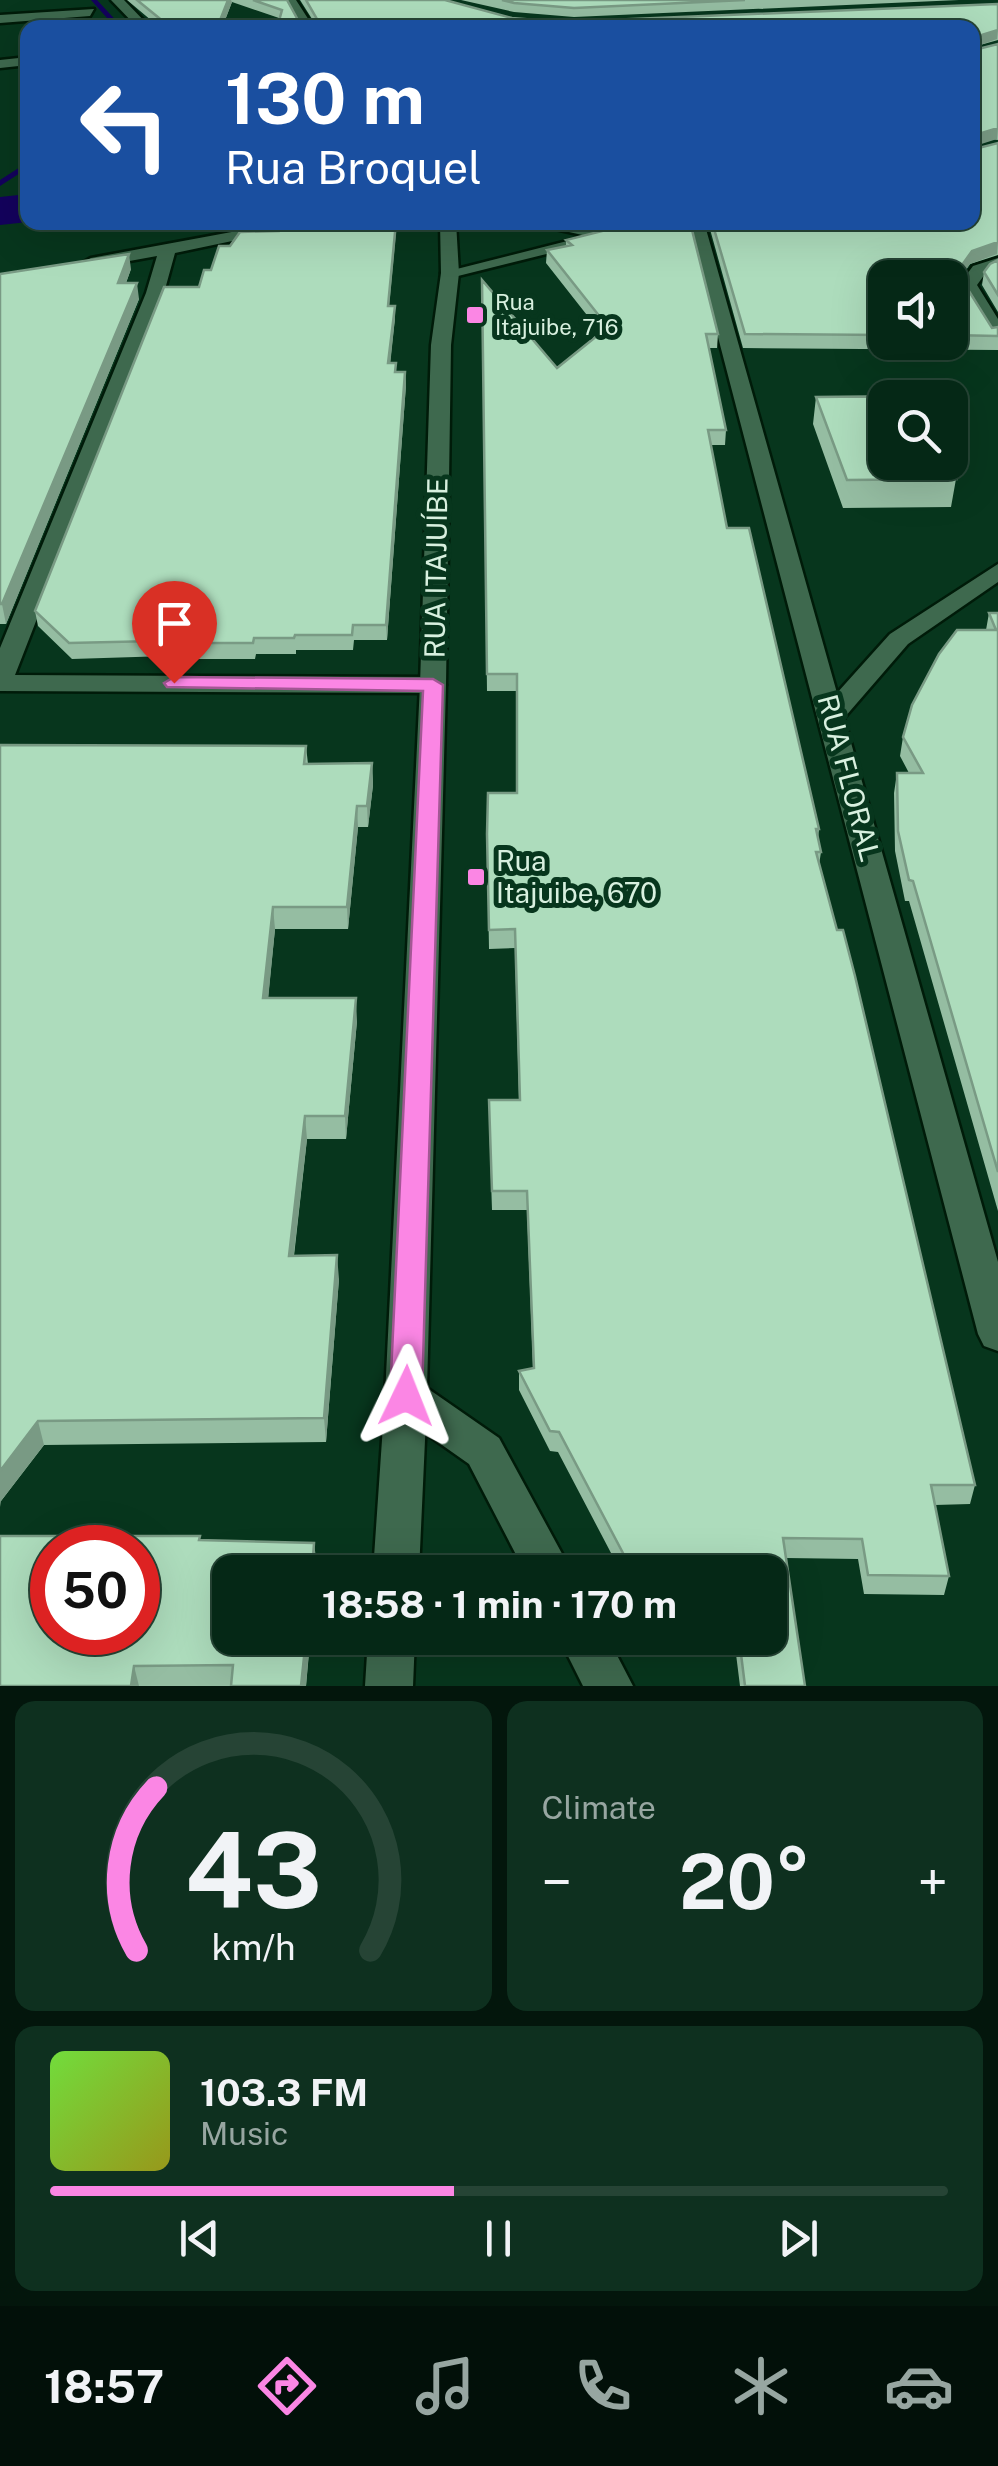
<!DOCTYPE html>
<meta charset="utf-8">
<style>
:root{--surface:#052816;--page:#0e301f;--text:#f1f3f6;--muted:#97a6a1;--line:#264435;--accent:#fb86e4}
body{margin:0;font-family:"Public Sans",sans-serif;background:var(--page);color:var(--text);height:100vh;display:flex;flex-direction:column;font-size:38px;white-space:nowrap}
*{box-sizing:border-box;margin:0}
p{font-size:32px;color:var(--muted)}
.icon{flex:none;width:55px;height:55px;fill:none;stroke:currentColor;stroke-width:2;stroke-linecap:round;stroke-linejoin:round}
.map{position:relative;height:1686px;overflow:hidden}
.sheet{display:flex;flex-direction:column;gap:15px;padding:15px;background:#03160c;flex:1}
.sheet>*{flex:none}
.hud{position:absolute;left:20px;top:20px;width:960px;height:210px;border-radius:20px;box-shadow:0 10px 40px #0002,0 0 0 2px var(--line);background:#1a4fa0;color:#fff;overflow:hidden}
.fabs{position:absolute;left:868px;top:260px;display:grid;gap:20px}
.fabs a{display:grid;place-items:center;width:100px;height:100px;border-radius:20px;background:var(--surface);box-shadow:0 10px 40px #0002,0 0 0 2px var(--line);font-size:50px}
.speed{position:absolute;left:30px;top:1525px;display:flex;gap:20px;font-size:50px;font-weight:700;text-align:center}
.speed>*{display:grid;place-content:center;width:130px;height:130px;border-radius:50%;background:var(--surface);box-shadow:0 10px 40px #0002,0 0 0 2px var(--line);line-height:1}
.speed .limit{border:15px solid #d22;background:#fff;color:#111}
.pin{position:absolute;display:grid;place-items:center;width:85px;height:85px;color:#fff;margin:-102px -42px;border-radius:50% 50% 50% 0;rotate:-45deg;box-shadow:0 0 10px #0007}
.pin .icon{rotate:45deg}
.me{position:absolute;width:110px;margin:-55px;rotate:2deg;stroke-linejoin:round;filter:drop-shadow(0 0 8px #0008)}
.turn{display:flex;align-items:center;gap:35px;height:210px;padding:0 40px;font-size:45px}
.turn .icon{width:130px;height:130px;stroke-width:2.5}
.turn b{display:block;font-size:70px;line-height:85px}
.big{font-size:75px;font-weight:700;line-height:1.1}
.sheet .tile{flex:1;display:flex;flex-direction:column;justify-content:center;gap:15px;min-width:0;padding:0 35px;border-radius:20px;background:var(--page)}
.sheet .dial{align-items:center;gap:0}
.dial svg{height:260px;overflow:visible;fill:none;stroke:var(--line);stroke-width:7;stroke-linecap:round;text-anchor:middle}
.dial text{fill:var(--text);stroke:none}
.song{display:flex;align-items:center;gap:30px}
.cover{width:120px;height:120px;border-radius:15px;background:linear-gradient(135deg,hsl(100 70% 55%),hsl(60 70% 35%))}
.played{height:10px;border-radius:5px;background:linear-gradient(90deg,var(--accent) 45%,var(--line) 45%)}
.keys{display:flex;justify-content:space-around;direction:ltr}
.heat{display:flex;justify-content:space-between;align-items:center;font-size:55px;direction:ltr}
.sheet .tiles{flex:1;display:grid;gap:15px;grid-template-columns:1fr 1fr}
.tile:last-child{grid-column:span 2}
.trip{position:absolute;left:212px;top:1555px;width:575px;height:100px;border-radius:20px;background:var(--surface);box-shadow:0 10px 40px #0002,0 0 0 2px var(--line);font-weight:700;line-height:100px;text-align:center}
.tab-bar{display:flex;height:160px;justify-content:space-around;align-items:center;background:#021009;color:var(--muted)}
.tab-bar .icon{width:70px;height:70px}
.tab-bar .on{color:var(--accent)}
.tab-bar b{font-size:45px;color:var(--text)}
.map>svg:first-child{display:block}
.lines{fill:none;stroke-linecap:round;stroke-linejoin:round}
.stream{fill:#13025c;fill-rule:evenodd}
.river{fill:#13025c;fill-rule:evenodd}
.minor-casing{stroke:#001b09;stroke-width:5}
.tertiary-casing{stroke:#001b09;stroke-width:5}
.secondary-casing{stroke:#001b09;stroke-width:5}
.minor{fill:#3e694e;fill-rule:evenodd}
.tertiary{fill:#3e694e;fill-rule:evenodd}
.secondary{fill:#3e694e;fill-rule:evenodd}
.wall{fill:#95bda2;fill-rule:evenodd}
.shaded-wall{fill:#799a84}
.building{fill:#addcbc;stroke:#799a84;stroke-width:2.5;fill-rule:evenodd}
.route{fill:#fb86e4;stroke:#a35794;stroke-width:2.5}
.poi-dot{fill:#fb86e4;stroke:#07361d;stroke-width:4}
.labels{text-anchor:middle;stroke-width:10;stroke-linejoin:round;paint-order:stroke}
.far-poi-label{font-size:22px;fill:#d8f0df;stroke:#07361d;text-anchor:start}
.street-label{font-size:28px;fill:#d8f0df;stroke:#07361d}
.poi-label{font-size:28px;fill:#d8f0df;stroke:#07361d;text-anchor:start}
</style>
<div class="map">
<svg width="998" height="1686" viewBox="0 0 998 1686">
<rect width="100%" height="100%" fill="#07361d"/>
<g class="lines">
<path class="stream" d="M91,0h6l26,28h-7z
M28,162v6l-28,18v-6z"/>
<path class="river" d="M28,194v28l-28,3v-28z"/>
<defs>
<path id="minor" d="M111,0h13l27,28h-13z
M94,9l-4,7 -90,7v-8z
M28,57v8l-28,3v-8z
M285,222h38l-148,31 -11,40 -149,382 418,2 13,8 -13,8 -433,-2v-43l146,-355 11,-37 -66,12 -9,-5 9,-5z
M524,222h43l36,10 41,-10h31l-225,56 -9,-5 146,-37z
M688,222h16l133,471 53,-59 108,-70v18l-90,62 -64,74 154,544v89l-14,-5 -6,-12z
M998,258v11l-13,5 -8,11 21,34v21l-7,-2 -32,-53 14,-19z"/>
<path id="tertiary" d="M406,1378l15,5 6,13 -8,176h-46l12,-176 6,-13z
M368,1638h47l-2,48h-48z"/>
<path id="secondary" d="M284,0h12l18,28h-12z
M440,222h16l3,51 -8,72 -5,340 -19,703 72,50 73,134h-47l-56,-108 -78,-55 -6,-13 35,-711 11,-340 10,-72z
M559,1638h49l25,48h-50z"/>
</defs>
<use href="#minor" class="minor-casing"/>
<use href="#tertiary" class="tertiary-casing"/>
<use href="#secondary" class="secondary-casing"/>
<use href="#minor" class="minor"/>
<use href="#tertiary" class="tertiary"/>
<use href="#secondary" class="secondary"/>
</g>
<path class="wall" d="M127,0h160l11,20 14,-1 -12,-19h145l67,18 48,4 438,-18v36l-25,7 1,3 24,-6v96l-721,-112 2,-10 -47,-16 -10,26h-69l-1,-7z
M461,0h498l-385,17 -60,-5z
M998,143v112l-28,9 -9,13 31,51 6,-1v23l-255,-2 -35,-126h264l3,-73zM885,278h65v64h-65z
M566,240l152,94 -1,14h-8l17,82 -1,15h-14l16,83 92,301 -1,10 3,13 -2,13 156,620 -5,19 -35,1 14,71 -5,19 -80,-1 -6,-35 -72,-1 19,128h-65l-6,-48h36v-66h-149l-63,-120 -8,-1 -31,-61v-19l14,-3 -6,-158h-35l-3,-91 30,-19 -4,-152 -26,1 -2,-115 30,-41v-102h-30l-5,-411 75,88 44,-35 -55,-70 1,-13 19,-4z
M998,260v52l-16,-27 2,-13z
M131,269l-5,14 13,16 -133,325h-6v-350z
M389,306l6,12 -5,45h6v9h9l1,13 -19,255h-33l-1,10h-57v4h-40l-1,5h-56v-4l-127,4 -34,-33 -3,-15z
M816,397l140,82 -5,28 -108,1 -30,-84z
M989,613h9v598l-89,-310h-4l-10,-50 -1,-58 3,-20h12l-9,-17 3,-19 83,-107z
M0,745l306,1 2,18 64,-1 1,22 -5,42h-10l-10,102h-73l-7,69 89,23 -11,118h-39l-13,117 45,23 -13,163 -282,3 -43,56z
M200,1536v4l114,3 3,23 -11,120h-306z"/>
<path class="shaded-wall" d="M228,0h3l1,2 -10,26h-5z
M998,30l-1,9 -25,9v-10z
M998,128l-1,11 -25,8v-11z
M396,222h1l-9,96v-12z
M998,242l-1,12 -27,10 -15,21 2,-13 15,-21z
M129,254l2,15 -11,30 -2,-16z
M137,283l2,16 -133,325 -4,-20z
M395,306v12l-6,58 -1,-13z
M405,372l1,13 -19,255 -1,-15z
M372,763l1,22 -5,42 -1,-21z
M357,806l1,21 -10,102 -1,-22z
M273,907l2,22 -9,92 -3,-23z
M356,998l1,23 -11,118 -1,-23z
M305,1116l2,23 -16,140 -2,-23z
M337,1255l2,24 -13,163 -2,-24z
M38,1421l6,24 -43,56 -1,6v-36z
M314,1543l2,29h-4z
M306,1638h4l-4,48h-5z
M134,1666l5,20h-8z"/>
<path class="building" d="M137,0h91l-11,28h-58l-7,-7 7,-3z
M253,0h34l11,20 19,-1 -11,-19h139l67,18 48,4 438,-18v26l-26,8v-10h-695l5,-18z
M502,0h243l-171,8 -60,-5z
M998,44v84l-26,8v-90l2,4z
M998,143v99l-26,9 -15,21 35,56 6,-1v9l-48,-1v-57h-65v57l-140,-1 -33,-112h260v-75l3,2z
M296,222h100l-8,84h7l-7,57h8l-1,9h10l-19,253h-33l-1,10h-57l-1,3h-40l-1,5h-56l1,-3 -129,3 -34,-32 129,-324h35l5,-17h7l8,-24h11l10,-14 39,-1 2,-6z
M638,222h52l28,112h-12l20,96h-18l19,98h22l70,301h-3l5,23h-5l21,78h6l12,46 120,509h-44l18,91 -81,-1 -6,-36 -79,-1 22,148h-60l-6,-48h31v-66h-137l-74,-140 -9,-1 -31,-60 15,-3 -7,-177h-35l-3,-91h31l-5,-171 -26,1 -2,-96 1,-41h29v-119h-30l-5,-394 75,88 51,-41 -61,-77 25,-5 -6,-5z
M129,254l-11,29h19l-135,321h-2v-330z
M998,260v35l-14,-23 6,-8z
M916,396l1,2h-32v64h63l8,17 -109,1 -31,-83z
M989,613h9v559l-85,-291 -4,-1 -11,-49 -1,-58h26l-20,-36 9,-32 27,-51 18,-24h39z
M0,745l306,1 -2,18 68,-1 -5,43h-10l-10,101h-74l-10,91h93l-11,118h-40l-16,140 48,-1 -13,163 -286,3 -38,50z
M0,1536h200l-1,4 115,3 -2,29h-82v66h76l-5,48h-70l2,-21 -99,1 -3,20h-131zM52,1548h86v84h-86z"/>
<path class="route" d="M174,677l259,2 10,6 -21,711 -4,9 -12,4 -11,-4 -5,-9 33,-705 -256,-4 -3,-4z"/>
<g class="poi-dot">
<rect x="465" y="305" width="20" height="20" rx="5"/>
<rect x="466" y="867" width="20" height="20" rx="5"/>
</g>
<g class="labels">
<g class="far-poi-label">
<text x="495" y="310">Rua<tspan x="495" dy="25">Itajuibe, 716</tspan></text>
</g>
<g class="street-label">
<text transform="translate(436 568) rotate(-89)" y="10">RUA ITAJUÍBE</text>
<text transform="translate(849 778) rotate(75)" y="10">RUA FLORAL</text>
</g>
<g class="poi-label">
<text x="496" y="871">Rua<tspan x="496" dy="32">Itajuibe, 670</tspan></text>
</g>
</g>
</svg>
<div class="fabs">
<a><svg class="icon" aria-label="sound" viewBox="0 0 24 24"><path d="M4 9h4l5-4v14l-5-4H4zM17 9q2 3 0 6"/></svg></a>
<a><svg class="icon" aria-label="search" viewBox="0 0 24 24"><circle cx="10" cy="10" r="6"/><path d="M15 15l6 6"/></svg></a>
</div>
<div class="speed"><div class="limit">50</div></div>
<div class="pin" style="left:174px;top:683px;background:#d93025"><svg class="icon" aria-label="arrive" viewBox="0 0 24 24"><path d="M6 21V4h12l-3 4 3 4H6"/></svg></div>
<svg class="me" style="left:406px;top:1396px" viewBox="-20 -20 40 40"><path d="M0-17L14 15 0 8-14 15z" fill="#fb86e4" stroke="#fff" stroke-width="4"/></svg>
<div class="trip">18:58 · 1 min · 170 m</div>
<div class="hud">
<div class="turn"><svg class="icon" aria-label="left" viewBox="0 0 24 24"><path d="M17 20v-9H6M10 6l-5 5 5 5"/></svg><div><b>130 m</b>Rua Broquel</div></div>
</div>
</div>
<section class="sheet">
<div class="tiles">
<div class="tile dial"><svg viewBox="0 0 100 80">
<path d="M14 69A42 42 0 1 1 86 69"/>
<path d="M14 69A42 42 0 0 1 20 19" stroke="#fb86e4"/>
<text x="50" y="56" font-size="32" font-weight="700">43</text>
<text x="50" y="72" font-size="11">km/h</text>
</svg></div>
<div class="tile"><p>Climate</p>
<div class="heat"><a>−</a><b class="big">20°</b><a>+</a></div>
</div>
<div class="tile">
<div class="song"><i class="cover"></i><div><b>103.3 FM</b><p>Music</p></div></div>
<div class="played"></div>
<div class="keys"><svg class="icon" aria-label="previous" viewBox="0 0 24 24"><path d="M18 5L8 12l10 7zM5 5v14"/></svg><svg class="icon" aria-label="pause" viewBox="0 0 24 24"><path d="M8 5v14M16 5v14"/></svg><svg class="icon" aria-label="next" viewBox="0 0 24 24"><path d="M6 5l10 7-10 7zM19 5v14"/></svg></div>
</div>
</div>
</section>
<nav class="tab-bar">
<b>18:57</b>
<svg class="icon on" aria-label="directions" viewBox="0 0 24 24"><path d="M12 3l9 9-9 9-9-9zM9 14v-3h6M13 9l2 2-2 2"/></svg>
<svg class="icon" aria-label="music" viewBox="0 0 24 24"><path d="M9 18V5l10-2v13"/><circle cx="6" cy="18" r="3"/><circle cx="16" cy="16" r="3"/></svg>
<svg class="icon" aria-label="phone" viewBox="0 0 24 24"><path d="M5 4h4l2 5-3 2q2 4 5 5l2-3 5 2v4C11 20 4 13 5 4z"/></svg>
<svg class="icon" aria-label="climate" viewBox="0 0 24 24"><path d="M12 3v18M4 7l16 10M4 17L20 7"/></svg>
<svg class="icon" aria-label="car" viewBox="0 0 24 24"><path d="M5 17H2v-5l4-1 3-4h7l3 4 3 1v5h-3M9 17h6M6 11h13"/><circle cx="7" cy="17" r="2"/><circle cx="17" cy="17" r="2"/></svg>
</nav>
